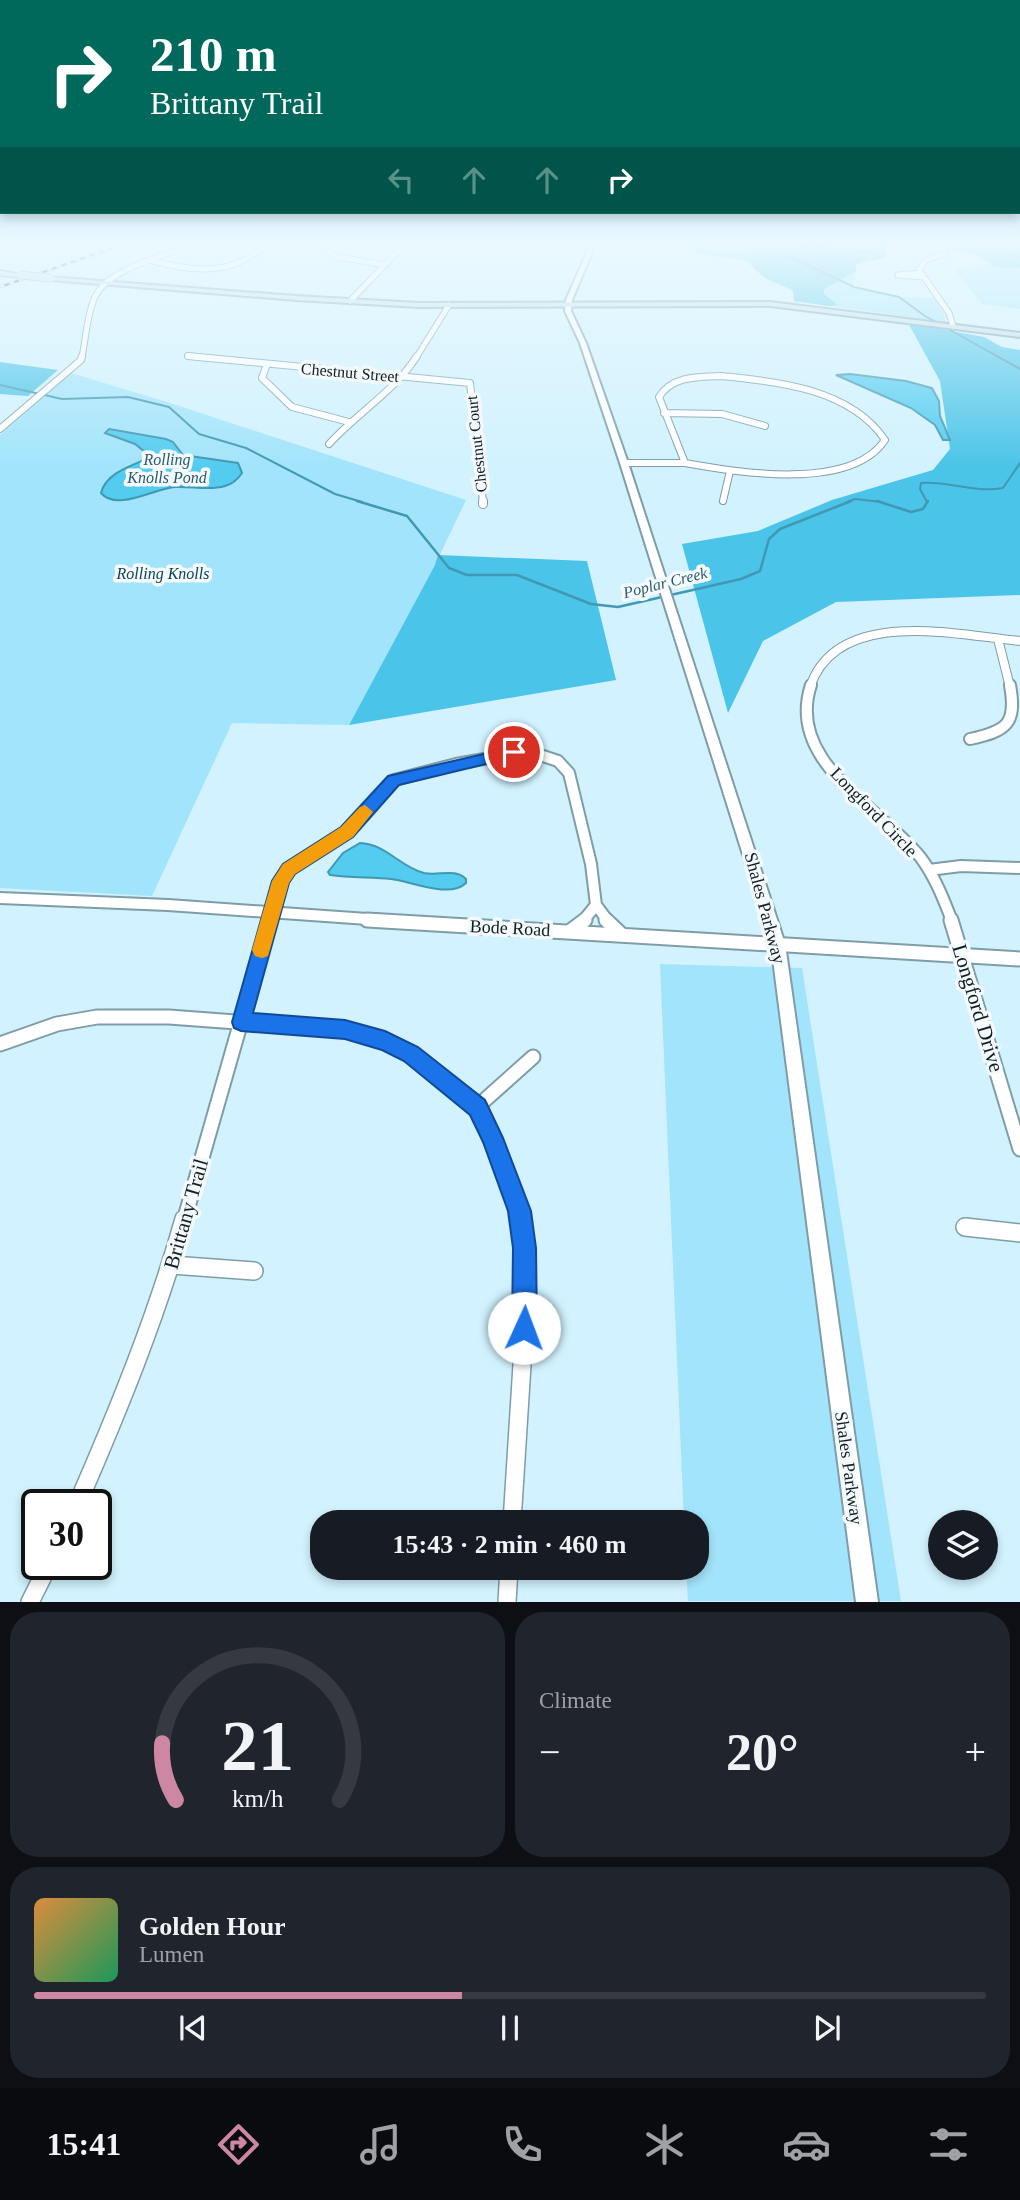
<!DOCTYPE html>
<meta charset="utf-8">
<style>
:root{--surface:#171b24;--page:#20242c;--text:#f1f3f6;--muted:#9ea1a6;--line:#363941;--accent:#cd87a2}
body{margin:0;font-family:"Times New Roman",serif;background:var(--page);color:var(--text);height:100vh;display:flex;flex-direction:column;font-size:26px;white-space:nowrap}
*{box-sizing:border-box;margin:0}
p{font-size:23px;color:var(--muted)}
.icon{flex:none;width:38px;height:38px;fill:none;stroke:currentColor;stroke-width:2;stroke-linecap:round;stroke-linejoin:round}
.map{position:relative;height:1602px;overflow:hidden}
.sheet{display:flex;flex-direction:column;gap:10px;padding:10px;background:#0d0f14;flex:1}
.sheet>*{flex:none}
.guide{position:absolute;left:0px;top:0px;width:1020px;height:214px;box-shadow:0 4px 10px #0003;background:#00695c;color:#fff;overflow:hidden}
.tools{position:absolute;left:928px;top:1510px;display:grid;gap:14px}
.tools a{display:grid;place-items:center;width:70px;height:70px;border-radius:50%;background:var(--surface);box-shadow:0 4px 10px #0003;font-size:35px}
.speed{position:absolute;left:21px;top:1489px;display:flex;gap:14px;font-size:35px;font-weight:700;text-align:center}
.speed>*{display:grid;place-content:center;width:91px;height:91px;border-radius:50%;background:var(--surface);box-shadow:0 4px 10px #0003;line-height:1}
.speed .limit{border:4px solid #111;border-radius:10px;background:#fff;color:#111}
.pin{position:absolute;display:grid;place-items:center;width:60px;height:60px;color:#fff;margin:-30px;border:4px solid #fff;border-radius:50%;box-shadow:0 2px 7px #0007}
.me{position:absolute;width:77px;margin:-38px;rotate:2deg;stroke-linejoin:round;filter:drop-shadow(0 0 5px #0008)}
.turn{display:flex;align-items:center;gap:24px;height:147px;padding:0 35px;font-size:32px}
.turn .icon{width:91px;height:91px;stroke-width:2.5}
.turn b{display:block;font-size:49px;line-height:60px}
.lanes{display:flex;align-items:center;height:66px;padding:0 35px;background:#0003;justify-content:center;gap:35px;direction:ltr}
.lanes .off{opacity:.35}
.big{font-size:52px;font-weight:600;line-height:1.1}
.sheet .widget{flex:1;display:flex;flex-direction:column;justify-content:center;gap:10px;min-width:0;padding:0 24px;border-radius:28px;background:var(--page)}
.sheet .dial{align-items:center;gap:0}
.dial svg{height:182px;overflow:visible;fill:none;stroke:var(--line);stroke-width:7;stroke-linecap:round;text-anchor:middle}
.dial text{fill:var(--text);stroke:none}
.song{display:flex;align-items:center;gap:21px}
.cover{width:84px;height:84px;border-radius:10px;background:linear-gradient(135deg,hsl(30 70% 55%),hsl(150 70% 35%))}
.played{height:7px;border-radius:4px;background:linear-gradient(90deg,var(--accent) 45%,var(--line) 45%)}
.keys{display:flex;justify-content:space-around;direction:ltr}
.heat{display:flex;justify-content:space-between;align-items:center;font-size:38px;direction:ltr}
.sheet .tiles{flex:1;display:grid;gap:10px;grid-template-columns:1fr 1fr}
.widget:last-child{grid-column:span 2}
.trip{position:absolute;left:310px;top:1510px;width:399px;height:70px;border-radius:28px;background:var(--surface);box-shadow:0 4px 10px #0003;font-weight:600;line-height:70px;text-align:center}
.tabs{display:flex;height:112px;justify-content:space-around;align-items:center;background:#090b0e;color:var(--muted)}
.tabs .icon{width:49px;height:49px}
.tabs .on{color:var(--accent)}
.tabs b{font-size:32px;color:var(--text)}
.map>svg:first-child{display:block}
.green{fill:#a2e4fb}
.forest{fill:#4ac4e8}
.water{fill:#53ccf0;stroke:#4098b2;stroke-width:2}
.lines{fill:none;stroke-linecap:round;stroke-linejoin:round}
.stream-far1{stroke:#4098b2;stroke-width:2}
.stream{stroke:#4098b2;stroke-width:2.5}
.minor-far5-casing{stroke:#7f9da8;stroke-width:7}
.minor-far4-casing{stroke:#7f9da8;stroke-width:8}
.minor-far3-casing{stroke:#7f9da8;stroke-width:10}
.minor-far2-casing{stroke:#7f9da8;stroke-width:14}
.minor-far1-casing{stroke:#7f9da8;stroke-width:17}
.minor-casing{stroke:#7f9da8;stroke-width:20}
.tertiary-casing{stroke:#7f9da8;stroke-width:4}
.secondary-casing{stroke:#7f9da8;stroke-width:4}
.minor-far5{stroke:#fff;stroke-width:5}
.minor-far4{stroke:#fff;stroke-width:6}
.minor-far3{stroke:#fff;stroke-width:8}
.minor-far2{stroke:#fff;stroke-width:10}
.minor-far1{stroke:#fff;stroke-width:13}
.minor{stroke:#fff;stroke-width:17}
.tertiary{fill:#fff;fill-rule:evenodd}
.secondary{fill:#c0e0e9;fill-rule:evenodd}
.rail-casing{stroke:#35454b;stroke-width:2.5}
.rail{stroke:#f4fafc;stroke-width:2;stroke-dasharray:5;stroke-linecap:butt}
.secondary-bridge-casing{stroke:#7f9da8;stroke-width:9;stroke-linecap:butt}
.secondary-bridge{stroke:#c0e0e9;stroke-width:7}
.route{fill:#1a73e8;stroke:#114b97;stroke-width:2}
.slow{fill:#f59e0b}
.labels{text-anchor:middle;stroke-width:7;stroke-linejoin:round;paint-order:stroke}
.far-street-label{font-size:16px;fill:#121e22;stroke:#f4fafc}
.far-water-label{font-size:16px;font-style:italic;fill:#295b6a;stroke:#f4fafc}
.far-park-label{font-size:16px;font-style:italic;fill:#0d4352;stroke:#f4fafc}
.street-label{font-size:18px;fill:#121e22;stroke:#f4fafc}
.near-street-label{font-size:21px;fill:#121e22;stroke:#f4fafc}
</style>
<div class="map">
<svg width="1020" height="1602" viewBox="0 0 1020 1602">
<rect width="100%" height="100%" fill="#d1f2fe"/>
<path class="green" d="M761,243h130l-7,7 3,7 -31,7 -3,23 47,10 34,1 11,17v7l-151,-21 2,-7c-10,-8 -20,-9 -31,-16 -14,-9 -14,-17 -33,-21z
M914,243h106v66l-38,-5 -28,-35 35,-5c-9,-16 -57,-16 -75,-21z
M71,373l96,29 299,98 -31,65 -86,160 -117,-2 -80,173 -152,-8v-453z
M660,964l142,4 99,633h-213l-2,-33h10v-46h-12z"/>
<path class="forest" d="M693,243h9l1,7 39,2 20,-9h129l-7,7 3,7 -31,7v7l-32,18v5l14,11 -9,1 -35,-5 -1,-11 -28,-12 -19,-18 -45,-6 -5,-3z
M914,243h106v25l-25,-1 -20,-13z
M908,323l76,14 18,10 18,3v245l-184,7 -73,39 -35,72 -46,-169 76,-13 74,-31 101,-30 17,-21 -10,-68z
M0,362l58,8 -30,26 -28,-2z
M438,555l149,6 29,119 -267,45 86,-160z"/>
<path class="water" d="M850,374l56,7 26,7 7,13 1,15 10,24h-7l-8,-15 -24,-17 -75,-33z
M109,429l57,10 7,3 10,13 55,8 4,10c-4,6 -9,11 -17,13 -16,5 -33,0 -50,1 -20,1 -58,25 -74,6 5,-21 33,-28 50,-36l-16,-13 -30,-11z
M360,843c26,1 40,24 64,30 15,3 31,-5 42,6v4c-16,16 -56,-2 -75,-4 -20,-2 -41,-1 -61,-4l-2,-3 15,-19z"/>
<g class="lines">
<path class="stream-far1" d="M900,243l-33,10 -53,-7 -29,4 1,5 68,32 45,10 26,19 95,53
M988,243l10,9 22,5
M0,385l62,14 66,-2 41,10 30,27 47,14 89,46 27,8
M847,502l8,-3 27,3
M927,502l-7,-13 1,-6c28,-2 53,10 82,5l17,-25"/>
<path class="stream" d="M357,501l50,15 42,52 18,7h50l74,29 27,3 123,-28 19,-8 9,-32 11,-10 71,-28
M877,501l34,11 12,-3 5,-8"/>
<defs>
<path id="minor-far5" d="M325,243l1,7 12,7 48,8
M946,253l-20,7 -7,10 30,43 4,13
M153,261c38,10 76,15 108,-12v-6
M921,273l-23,2 26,2
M350,301l56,-58
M188,356l18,2
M82,358c3,-17 6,-49 14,-63 15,-28 73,-40 100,-52
M416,358l33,-53"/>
<path id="minor-far4" d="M188,356l282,27 13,119
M267,364l-5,14 30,29 57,15
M720,376c57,5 131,13 165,64 -35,52 -148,32 -200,23l-26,-66c13,-21 38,-20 61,-21z
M664,413l58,1 43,12
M0,429l81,-69 1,-4
M329,444c28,-31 66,-53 88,-88
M624,463h61
M723,501l7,-30"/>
<path id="minor-far3" d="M483,501v3
M998,639l12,48
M810,687c27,-81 148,-52 210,-46"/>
<path id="minor-far2" d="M811,685c-26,78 71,123 110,173 14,19 23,42 31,63
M970,739c37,-8 47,-15 40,-54
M929,870l32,-4 59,2
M0,898l168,7 228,16
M269,921l12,-40 8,-12 58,-37 47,-52 62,-16 72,-13 30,10 11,12 22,91 5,41 12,16
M583,921l13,-16"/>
<path id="minor-far1" d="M367,920l653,39
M606,920l16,15
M951,920l69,229
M569,932l16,-12
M0,1044l57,-20 40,-7h72l176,13 40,11 26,13 66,53 15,31 29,83
M477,1107l56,-50
M184,1221l86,-301"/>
<path id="minor" d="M965,1227l55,6
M172,1265l82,6
M77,1505c41,-94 79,-187 107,-286
M512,1522l14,-220 -1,-54 -5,-29
M30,1602l19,-38
M507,1602l2,-34"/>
<path id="tertiary" d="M591,243h5l-24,57 -1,11 15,32 42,120 157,481 93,658h-22l-85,-658 -151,-481 -40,-120 -15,-32 1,-11z"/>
<path id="secondary" d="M0,271l23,4 -3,2 -20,-2z
M49,277l247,19 123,7 351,-1 250,31v4l-250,-31 -351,1 -123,-7 -245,-20z"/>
</defs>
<use href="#minor-far5" class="minor-far5-casing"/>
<use href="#minor-far4" class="minor-far4-casing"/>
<use href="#minor-far3" class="minor-far3-casing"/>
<use href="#minor-far2" class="minor-far2-casing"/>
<use href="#minor-far1" class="minor-far1-casing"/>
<use href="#minor" class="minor-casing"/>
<use href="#tertiary" class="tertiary-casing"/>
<use href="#secondary" class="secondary-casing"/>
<use href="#minor-far5" class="minor-far5"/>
<use href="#minor-far4" class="minor-far4"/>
<use href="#minor-far3" class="minor-far3"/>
<use href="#minor-far2" class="minor-far2"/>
<use href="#minor-far1" class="minor-far1"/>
<use href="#minor" class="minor"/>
<use href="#tertiary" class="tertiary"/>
<use href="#secondary" class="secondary"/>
<defs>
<path id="rail" d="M0,287l127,-44"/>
</defs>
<use href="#rail" class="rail-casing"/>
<use href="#rail" class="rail"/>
<defs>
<path id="secondary-bridge" d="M20,275l31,3"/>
</defs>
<use href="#secondary-bridge" class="secondary-bridge-casing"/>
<use href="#secondary-bridge" class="secondary-bridge"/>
</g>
<linearGradient id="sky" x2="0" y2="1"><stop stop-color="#6cbeeb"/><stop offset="0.52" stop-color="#eaf9ff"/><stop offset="1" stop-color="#eaf9ff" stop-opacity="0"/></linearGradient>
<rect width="1020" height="468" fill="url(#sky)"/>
<path class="route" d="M514,747l5,1 2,4 -2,4 -120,29 -46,52 -58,37 -6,9 -36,130 92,7 40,11 33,16 67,53 18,38 28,73 5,37 1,80 -4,8 -9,4 -8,-4 -4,-8 1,-80 -5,-37 -25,-69 -13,-27 -66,-54 -22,-11 -37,-11 -104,-8 -7,-3 -2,-6 40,-141 11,-17 58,-37 47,-51z"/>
<path class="slow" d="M365,805l8,7 -20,25 -58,37 -6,9 -21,73 -6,2 -7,-2 -3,-6 20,-69 11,-17 58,-37 19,-20z"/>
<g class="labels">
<g class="far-street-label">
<text transform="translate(350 372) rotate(5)" y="6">Chestnut Street</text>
<text transform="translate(476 444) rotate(-96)" y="6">Chestnut Court</text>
</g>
<g class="far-water-label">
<text x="167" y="465">Rolling<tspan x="167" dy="18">Knolls Pond</tspan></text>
<text transform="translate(665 582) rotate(-14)" y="6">Poplar Creek</text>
</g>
<g class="far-park-label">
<text x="163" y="579">Rolling Knolls</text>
</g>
<g class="street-label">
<text transform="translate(874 812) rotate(46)" y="6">Longford Circle</text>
<text transform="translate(765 908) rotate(75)" y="6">Shales Parkway</text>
<text transform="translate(510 928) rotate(3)" y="6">Bode Road</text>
<text transform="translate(849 1468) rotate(82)" y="6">Shales Parkway</text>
</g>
<g class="near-street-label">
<text transform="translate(978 1008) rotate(73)" y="7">Longford Drive</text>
<text transform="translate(186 1214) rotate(-74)" y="7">Brittany Trail</text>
</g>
</g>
</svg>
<div class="tools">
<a><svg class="icon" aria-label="layers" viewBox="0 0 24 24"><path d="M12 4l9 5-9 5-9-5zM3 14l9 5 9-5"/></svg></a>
</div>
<div class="speed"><div class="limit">30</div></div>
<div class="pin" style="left:514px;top:752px;background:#d93025"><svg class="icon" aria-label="arrive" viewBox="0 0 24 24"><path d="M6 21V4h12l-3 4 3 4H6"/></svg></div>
<svg class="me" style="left:524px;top:1328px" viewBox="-20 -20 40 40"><circle r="19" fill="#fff"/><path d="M0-13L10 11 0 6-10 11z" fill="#1a73e8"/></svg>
<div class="trip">15:43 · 2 min · 460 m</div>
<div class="guide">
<div class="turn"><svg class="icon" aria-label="right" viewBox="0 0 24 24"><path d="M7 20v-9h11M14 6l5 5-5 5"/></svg><div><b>210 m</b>Brittany Trail</div></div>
<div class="lanes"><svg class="icon off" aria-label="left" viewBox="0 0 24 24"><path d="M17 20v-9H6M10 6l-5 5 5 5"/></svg><svg class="icon off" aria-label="ahead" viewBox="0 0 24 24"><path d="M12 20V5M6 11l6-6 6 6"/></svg><svg class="icon off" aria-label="ahead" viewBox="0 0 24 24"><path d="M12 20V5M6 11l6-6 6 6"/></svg><svg class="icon" aria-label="right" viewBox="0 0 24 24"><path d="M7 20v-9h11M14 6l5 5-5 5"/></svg></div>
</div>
</div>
<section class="sheet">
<div class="tiles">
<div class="widget dial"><svg viewBox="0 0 100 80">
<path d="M14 69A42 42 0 1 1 86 69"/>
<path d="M14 69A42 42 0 0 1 8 44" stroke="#cd87a2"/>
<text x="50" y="56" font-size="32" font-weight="700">21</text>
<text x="50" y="72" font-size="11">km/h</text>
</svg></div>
<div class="widget"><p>Climate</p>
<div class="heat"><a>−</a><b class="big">20°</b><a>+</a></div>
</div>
<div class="widget">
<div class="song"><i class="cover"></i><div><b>Golden Hour</b><p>Lumen</p></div></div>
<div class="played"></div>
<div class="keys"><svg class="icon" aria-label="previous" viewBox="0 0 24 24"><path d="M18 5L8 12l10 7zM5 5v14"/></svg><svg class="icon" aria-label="pause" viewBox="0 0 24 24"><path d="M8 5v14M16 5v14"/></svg><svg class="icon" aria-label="next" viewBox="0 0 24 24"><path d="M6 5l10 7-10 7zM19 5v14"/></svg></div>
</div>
</div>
</section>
<nav class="tabs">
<b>15:41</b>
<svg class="icon on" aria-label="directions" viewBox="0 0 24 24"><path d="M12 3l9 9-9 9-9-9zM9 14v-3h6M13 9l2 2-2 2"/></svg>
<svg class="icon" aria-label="music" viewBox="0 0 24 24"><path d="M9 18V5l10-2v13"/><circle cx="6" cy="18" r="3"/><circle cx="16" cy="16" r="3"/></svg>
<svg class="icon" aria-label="phone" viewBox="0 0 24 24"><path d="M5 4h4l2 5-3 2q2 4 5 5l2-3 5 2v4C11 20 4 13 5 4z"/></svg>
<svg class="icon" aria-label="climate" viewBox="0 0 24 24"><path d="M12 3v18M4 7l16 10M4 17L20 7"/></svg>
<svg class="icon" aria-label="car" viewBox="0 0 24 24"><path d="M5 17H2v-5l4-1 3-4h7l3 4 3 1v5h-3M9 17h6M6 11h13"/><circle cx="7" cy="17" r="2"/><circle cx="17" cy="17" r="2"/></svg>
<svg class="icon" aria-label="filters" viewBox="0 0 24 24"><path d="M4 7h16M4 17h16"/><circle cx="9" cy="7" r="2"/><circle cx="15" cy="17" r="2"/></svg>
</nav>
